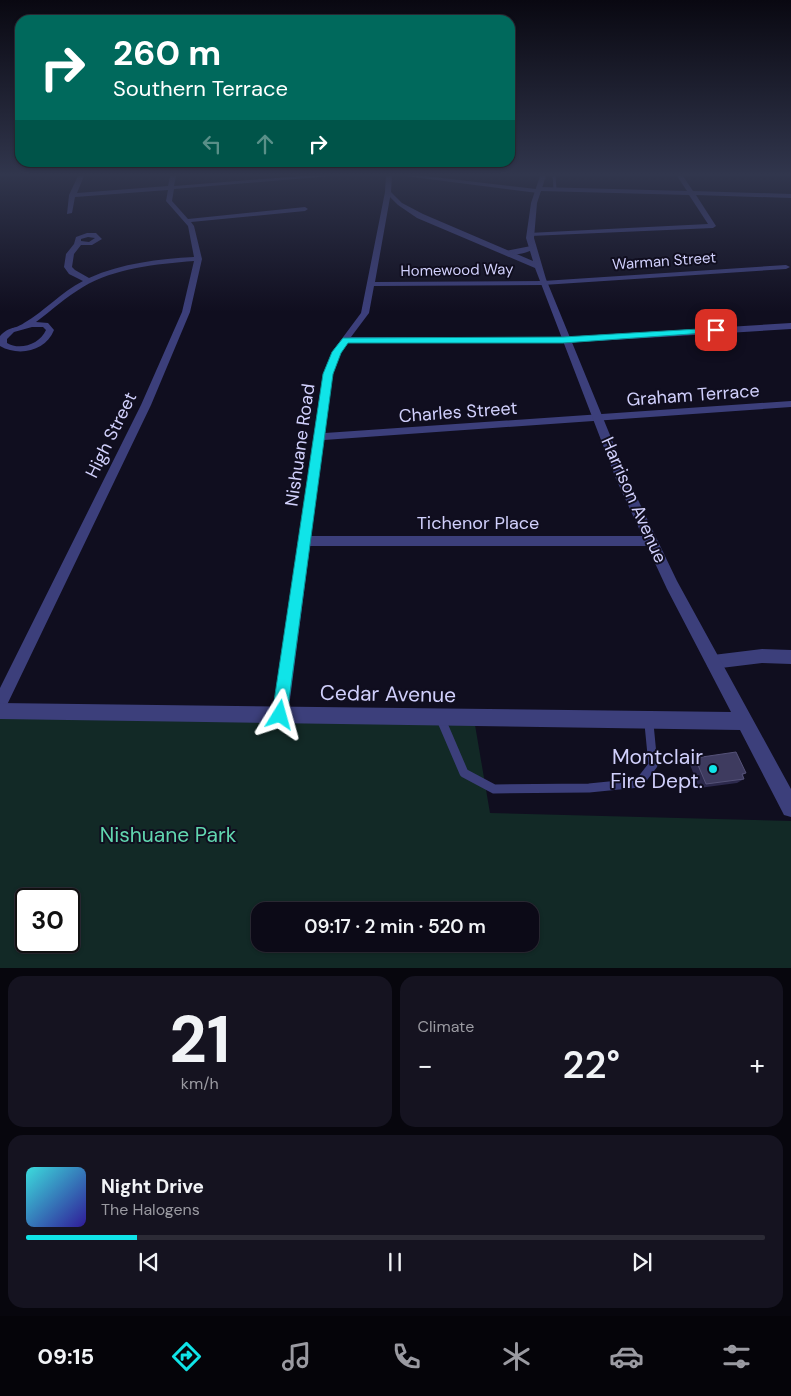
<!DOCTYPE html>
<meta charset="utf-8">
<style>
:root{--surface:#0c0a17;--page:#151320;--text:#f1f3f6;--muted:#9a9aa1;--line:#2c2b36;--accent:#10e4e8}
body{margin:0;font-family:"DM Sans",sans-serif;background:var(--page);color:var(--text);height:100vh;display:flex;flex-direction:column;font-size:19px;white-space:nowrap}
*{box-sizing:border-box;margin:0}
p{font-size:16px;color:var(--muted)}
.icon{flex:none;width:28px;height:28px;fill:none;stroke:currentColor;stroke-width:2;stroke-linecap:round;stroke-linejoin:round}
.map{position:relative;height:968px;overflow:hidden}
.details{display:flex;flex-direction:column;gap:8px;padding:8px;background:#07060d;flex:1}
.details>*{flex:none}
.top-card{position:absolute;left:15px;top:15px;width:500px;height:152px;border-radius:15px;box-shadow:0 1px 4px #0004,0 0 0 1px var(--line);background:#00695c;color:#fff;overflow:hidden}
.speed{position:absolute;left:15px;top:888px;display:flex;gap:10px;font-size:25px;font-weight:700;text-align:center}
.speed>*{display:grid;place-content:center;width:65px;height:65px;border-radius:50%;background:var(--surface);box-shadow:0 1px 4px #0004,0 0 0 1px var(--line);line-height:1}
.speed .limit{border:2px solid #111;border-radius:8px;background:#fff;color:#111}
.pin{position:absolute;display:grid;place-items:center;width:42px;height:42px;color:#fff;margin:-21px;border-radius:10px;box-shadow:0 2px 8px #0006}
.me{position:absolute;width:55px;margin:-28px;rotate:8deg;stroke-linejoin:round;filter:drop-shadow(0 0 4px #0008)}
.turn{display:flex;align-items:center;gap:18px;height:105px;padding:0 15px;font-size:22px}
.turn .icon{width:65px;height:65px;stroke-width:2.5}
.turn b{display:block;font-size:35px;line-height:42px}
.lanes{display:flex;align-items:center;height:48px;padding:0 15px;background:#0003;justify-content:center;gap:25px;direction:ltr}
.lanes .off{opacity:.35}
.big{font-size:38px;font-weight:600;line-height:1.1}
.details .tile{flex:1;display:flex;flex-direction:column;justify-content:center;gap:8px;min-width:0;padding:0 18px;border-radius:15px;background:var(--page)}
.details .dial{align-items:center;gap:0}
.dial b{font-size:65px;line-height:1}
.song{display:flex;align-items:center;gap:15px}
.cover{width:60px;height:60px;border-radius:8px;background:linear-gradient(135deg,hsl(180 70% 55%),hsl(250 70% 35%))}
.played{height:5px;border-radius:2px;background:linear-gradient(90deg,var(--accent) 15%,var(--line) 15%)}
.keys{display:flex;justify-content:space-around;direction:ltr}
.heat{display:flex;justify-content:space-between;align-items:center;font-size:28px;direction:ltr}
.details .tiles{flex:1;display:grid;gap:8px;grid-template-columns:1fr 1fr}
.tile:last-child{grid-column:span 2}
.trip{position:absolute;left:251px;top:902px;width:288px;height:50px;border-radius:15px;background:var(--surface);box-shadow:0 1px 4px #0004,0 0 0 1px var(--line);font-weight:600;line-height:50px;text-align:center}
.dock{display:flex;height:80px;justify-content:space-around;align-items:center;background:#050409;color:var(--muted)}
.dock .icon{width:35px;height:35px}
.dock .active{color:var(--accent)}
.dock b{font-size:22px;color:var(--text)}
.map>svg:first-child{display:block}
.green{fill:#122926;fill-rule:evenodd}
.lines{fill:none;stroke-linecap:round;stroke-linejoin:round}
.service-far2{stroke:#3c3f7b;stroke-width:3}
.service-far1{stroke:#3c3f7b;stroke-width:7}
.service{stroke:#3c3f7b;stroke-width:9}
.minor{fill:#3c3f7b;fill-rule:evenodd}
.tertiary{fill:#3c3f7b;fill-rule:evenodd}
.wall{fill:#2c294c}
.building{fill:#3e3b5f;stroke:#555278}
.route{fill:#10e4e8;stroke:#0a9497}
.poi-dot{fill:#10e4e8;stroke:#100e1f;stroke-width:2}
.labels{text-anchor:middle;stroke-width:4;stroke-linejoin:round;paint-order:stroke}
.far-street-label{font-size:15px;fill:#d1d0fc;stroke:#100e1f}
.street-label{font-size:18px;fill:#d1d0fc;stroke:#100e1f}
.near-street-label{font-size:21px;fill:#d1d0fc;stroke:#100e1f}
.near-poi-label{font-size:21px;fill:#d1d0fc;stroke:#100e1f;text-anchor:end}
.near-park-label{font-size:21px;fill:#61d6af;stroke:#100e1f}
</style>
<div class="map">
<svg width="791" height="969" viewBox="0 0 791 969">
<rect width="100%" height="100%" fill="#100e1f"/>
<path class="green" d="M0,711l475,14 15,88 301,8v147l-791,1zM26,899h43v42h-43zM260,911h270v33h-270z"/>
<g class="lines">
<path class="service-far2" d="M554,176l1,13"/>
<path class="service-far1" d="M441,719l3,6
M649,723v2"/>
<path class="service" d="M443,724l21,49 30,16 95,-1 50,-5 14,-18 -4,-41"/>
<path class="minor" d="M78,176h6l-7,17 91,-7 2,-10h6l-2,10 127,-10h30l-157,13 -2,12 16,18 117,-12 3,2 -3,2 -114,11 3,4 8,33 -12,53 -39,93 -146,304 -5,3v-24l141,-283 41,-93 12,-51c-38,3 -79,7 -111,26 -17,10 -31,23 -47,35l12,1 6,7c-8,21 -35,27 -54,16v-10c11,-11 14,-6 24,-13 21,-12 37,-31 59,-42l-14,-7 -5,-7 2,-13 8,-10 2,-7 11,-4h9l6,6 -10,6h-11l-7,9 -2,13 3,3 14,8c33,-15 70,-19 105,-21l-6,-31 -22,-25 2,-11 -93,7 -3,16 -5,1 2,-19zM88,237l7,1 -6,4 -8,-1v-2zM32,327h11l3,3c-6,14 -26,21 -39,13v-4l7,-7z
M405,176h20l111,13 3,-2 148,4 -10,-15h6l10,15 98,3v4l-95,-3 20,31 -3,2 -183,8 -2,-1v-2l180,-9 -19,-29 -148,-4 -3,2z
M388,190l3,2 -16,90 168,-1 243,-16 4,2 -4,2 -243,16 -169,1 -5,27 -18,24h212l228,-14v6l-228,14h-216c-18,25 -18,59 -22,90l466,-32v6l-467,33 -13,96h340l4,1 2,4 -2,4 -4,1h-341l-22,169 -3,5 -5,3 -5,-3 -3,-5 51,-341 9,-22 29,-39 24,-121z
M531,246l4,2c-8,6 -25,9 -34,4z
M762,649l29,1v14l-29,-1 -49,6 -5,-2 -2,-5 2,-5 5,-2z"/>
<path class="tertiary" d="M386,176h6l-1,16 11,11 21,11 110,47 -7,-23 5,-35 9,-27h6l-9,27 -3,35 12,41 82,200 49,102 114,208v28l-7,-2 -44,-85 -740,-11v-16l731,9 -64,-123 -51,-110 -81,-211 -118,-50 -19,-13 -13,-13z"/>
</g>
<path class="wall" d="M695,758l51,15 -3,2 1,4 -7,4 -38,5 -10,-26z"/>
<path class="building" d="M736,752l10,21 -4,1 2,5 -38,5 -11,-26z"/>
<linearGradient id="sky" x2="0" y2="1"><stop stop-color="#090811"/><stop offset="0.56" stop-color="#31364d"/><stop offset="1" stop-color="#31364d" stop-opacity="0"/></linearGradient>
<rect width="791" height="312" fill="url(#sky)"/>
<path class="route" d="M716,328l3,1v3l-156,11h-215l-7,10 -8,21 -46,341 -2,5 -5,2 -6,-2 -2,-5 51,-341 9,-22 11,-14 220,-1z"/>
<circle class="poi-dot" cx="713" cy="769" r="5"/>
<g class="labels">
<g class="far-street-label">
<text transform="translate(664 261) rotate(-4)" y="5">Warman Street</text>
<text transform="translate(457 270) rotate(-1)" y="5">Homewood Way</text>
</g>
<g class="street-label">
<text transform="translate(693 395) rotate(-4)" y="6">Graham Terrace</text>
<text transform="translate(458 412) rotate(-4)" y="6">Charles Street</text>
<text transform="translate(111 435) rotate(-64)" y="6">High Street</text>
<text transform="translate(300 445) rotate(-82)" y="6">Nishuane Road</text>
<text transform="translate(634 500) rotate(66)" y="6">Harrison Avenue</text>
<text x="478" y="529">Tichenor Place</text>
</g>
<g class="near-street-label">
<text transform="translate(388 694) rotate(1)" y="7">Cedar Avenue</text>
</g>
<g class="near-poi-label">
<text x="703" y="764">Montclair<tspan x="703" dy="24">Fire Dept.</tspan></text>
</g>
<g class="near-park-label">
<text x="168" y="842">Nishuane Park</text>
</g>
</g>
</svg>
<div class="speed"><div class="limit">30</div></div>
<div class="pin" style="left:716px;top:330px;background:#d93025"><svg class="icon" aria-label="arrive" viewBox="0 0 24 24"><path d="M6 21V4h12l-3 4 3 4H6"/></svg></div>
<svg class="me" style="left:280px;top:715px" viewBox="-20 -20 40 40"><path d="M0-17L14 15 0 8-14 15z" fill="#10e4e8" stroke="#fff" stroke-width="4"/></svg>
<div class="trip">09:17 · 2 min · 520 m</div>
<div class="top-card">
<div class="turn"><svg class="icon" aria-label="right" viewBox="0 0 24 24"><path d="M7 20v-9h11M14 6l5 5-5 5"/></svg><div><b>260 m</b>Southern Terrace</div></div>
<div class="lanes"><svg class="icon off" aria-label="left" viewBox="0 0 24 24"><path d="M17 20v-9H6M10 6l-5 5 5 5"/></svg><svg class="icon off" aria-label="ahead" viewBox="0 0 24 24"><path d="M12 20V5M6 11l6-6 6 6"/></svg><svg class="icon" aria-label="right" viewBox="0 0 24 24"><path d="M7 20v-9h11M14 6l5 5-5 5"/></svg></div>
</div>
</div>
<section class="details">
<div class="tiles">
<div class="tile dial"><b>21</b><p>km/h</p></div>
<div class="tile"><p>Climate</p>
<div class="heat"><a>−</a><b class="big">22°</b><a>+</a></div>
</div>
<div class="tile">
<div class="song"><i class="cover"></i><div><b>Night Drive</b><p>The Halogens</p></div></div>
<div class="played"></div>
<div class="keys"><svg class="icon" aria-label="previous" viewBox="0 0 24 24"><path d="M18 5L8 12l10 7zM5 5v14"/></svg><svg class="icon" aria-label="pause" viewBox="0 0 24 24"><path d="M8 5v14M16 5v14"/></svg><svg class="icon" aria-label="next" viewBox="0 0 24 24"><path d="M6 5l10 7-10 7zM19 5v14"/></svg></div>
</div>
</div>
</section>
<nav class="dock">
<b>09:15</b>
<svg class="icon active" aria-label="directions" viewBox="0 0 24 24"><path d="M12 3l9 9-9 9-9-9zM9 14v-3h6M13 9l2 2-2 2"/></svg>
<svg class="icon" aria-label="music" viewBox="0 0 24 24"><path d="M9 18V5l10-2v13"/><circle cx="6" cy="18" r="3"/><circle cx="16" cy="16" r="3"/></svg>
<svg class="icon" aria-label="phone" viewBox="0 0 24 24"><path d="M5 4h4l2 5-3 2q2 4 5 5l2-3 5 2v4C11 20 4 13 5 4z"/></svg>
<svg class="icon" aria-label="climate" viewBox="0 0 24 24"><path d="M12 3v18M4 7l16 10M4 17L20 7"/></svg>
<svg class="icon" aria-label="car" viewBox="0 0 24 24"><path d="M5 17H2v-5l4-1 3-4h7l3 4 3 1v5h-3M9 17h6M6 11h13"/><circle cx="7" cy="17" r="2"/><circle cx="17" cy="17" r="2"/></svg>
<svg class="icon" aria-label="filters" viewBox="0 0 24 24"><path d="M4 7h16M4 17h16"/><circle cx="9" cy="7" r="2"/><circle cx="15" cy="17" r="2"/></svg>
</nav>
